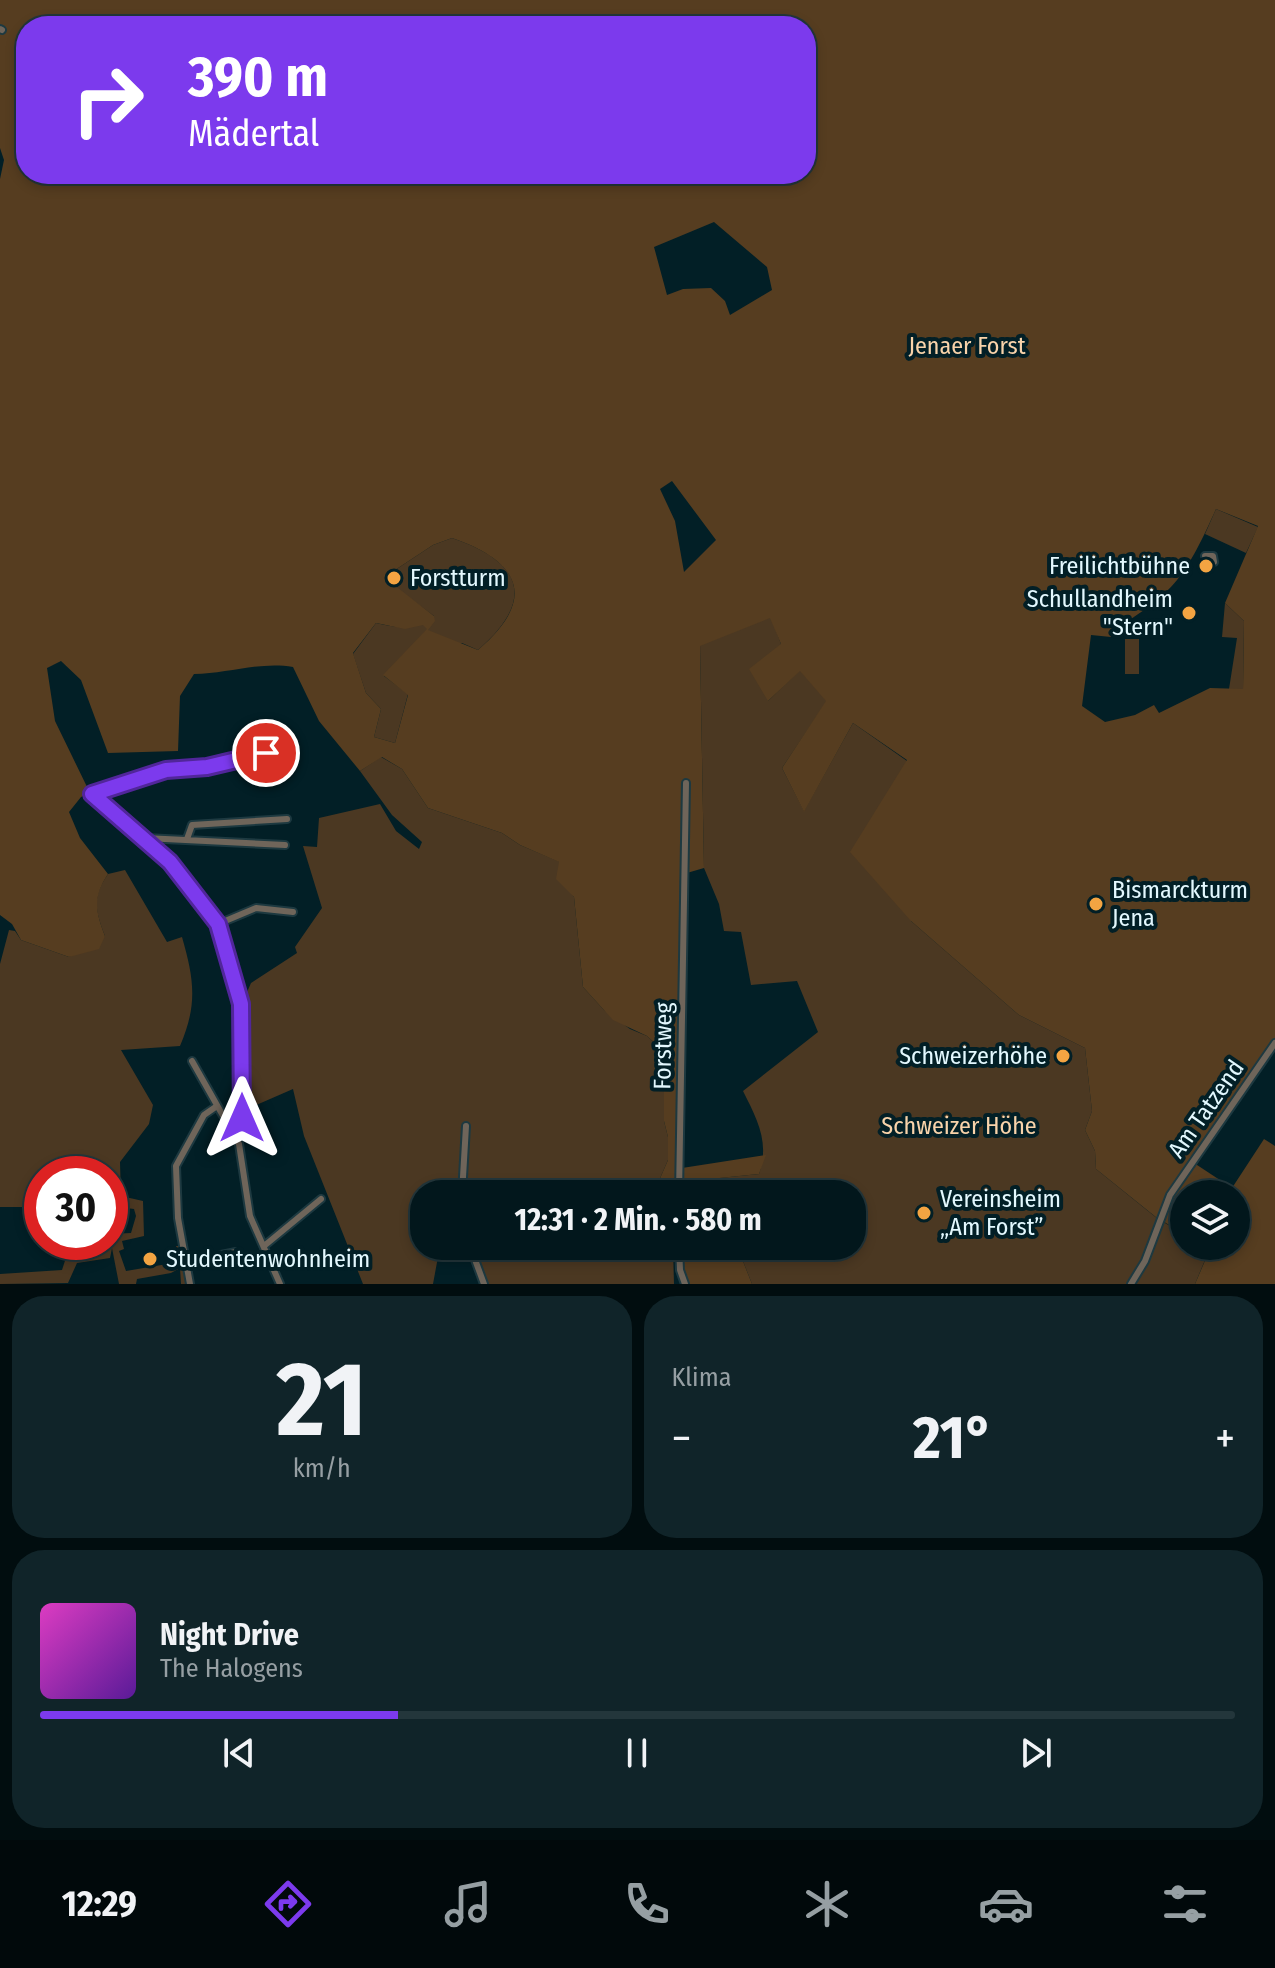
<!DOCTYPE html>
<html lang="de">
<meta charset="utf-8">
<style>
:root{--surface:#02171c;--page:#102429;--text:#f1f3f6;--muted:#969fa3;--line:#23363b;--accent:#7c3aed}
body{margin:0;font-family:"Fira Sans Condensed",sans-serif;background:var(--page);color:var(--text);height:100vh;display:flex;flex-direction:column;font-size:30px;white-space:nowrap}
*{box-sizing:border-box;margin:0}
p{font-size:26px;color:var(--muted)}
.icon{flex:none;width:44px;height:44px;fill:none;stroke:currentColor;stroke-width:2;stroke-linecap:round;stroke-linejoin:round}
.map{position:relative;height:1284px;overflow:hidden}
.details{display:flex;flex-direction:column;gap:12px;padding:12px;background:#010d0f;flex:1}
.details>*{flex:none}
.guide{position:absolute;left:16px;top:16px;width:800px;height:168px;border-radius:32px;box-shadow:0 4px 12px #0003,0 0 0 2px var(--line);background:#7c3aed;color:#fff;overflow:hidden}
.tools{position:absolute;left:1170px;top:1180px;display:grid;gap:16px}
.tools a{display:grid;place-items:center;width:80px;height:80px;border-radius:50%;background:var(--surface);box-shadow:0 4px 12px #0003,0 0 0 2px var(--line);font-size:40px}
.speed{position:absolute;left:24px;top:1156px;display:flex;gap:16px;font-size:40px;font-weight:700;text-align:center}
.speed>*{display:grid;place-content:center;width:104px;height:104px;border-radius:50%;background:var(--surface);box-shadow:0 4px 12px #0003,0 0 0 2px var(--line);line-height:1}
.speed .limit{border:12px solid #d22;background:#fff;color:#111}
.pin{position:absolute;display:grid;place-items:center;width:68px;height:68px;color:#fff;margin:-34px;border:4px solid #fff;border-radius:50%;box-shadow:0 2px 8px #0007}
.me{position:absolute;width:88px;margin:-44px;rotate:0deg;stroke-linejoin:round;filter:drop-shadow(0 0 6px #0008)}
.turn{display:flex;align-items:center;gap:28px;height:168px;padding:0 40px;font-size:36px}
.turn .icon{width:104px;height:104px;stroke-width:2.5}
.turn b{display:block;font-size:56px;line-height:68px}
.big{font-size:60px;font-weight:700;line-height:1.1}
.details .widget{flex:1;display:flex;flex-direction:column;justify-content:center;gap:12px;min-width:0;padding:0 28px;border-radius:32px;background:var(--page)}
.details .dial{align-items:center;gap:0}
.dial b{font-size:104px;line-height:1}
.song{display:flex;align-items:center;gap:24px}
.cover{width:96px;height:96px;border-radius:12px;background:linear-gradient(135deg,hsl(310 70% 55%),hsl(270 70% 35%))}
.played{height:8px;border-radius:4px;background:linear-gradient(90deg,var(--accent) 30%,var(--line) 30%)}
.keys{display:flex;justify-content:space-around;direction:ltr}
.heat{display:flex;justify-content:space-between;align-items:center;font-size:44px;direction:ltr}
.details .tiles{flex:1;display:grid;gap:12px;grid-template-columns:1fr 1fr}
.widget:last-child{grid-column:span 2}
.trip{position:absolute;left:410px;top:1180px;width:456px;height:80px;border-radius:32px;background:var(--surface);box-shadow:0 4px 12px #0003,0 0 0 2px var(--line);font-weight:700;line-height:80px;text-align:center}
.menu{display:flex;height:128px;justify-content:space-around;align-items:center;background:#01090b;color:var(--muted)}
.menu .icon{width:56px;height:56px}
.menu .current{color:var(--accent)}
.menu b{font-size:36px;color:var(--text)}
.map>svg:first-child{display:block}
.green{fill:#4b3822}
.forest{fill:#563d20;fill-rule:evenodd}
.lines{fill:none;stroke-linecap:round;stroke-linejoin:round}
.minor-casing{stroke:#1d3940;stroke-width:10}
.minor{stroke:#6f655a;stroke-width:6}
.route-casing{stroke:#51269a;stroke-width:20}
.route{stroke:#7c3aed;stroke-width:14}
.poi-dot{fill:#f3a442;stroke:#021f26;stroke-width:3}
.labels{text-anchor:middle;stroke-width:8;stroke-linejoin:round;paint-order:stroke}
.park-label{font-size:24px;fill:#f8d3aa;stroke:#021f26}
.poi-label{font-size:24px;fill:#e3f8fe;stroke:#021f26;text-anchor:start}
.street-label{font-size:24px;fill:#e3f8fe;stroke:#021f26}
</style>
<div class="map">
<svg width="1275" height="1284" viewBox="0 0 1275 1284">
<rect width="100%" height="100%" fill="#021f26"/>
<path class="green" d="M1216,509l42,18 -12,26 -41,-19z
M452,538c71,24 84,62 26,112l-16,-7 -78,33 24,18 -13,49 -21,-6 7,-28 -15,-16 -13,-39 23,-31c23,5 38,9 58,-7l-42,-31 -3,-11 44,-29z
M1225,603l19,18 -1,68h-14l8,-51 -15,-1z
M771,617l10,27 -13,57 32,-31 27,31 -45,67 22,43 49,-88 54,38 4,160 108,94 66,33 7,63 -7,19 10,21 1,18 62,50 26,15v12l26,2 -15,36h-443l-15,-38h115v-52h-152l-1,-14 60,-6c11,-32 -2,-55 -16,-83l75,-59 -21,-51 -46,4 -10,-53 -17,-1 -5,-27 -15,-36 -4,-223z
M1125,639h14v35h-14z
M381,757l21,12 26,39 74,25 18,12 40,17 6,24 8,11 9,90 21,23 26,19 17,7 12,11 5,17v57l4,16v23l-10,23 -18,1 -2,10h-214v52h16l-7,38h-70l-59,-148 -11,-47 -48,21 -1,-111 7,-16 46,-30 -2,-6 27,-39 -19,-62 14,1 2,-29 61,-14 16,27 23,18 3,-7 -30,-27 -32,-44z
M125,870l42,72 15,-5c12,42 16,67 -2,109l-59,4 32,55 -4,19 -29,38 1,34 22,5 1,35 -22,5 2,8 -5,2 7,20 53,-9 -3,-16h4l8,38h-7l-1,-16 -9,5 -34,6 -1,5h-17l-7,-36 -2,10 -33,5 -9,20 -68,1v-10l62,-4 9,-28h39v-8l21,-1 5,-17 -2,-7 -24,-3v-32h-68v33h-42v-243l9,-34 6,1 6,9 48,17 36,-21c-10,-26 -13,-39 3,-62z
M471,1246h202l1,38h-187z"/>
<path class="forest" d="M0,0h1275v1040l-108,155 -10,23 -61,-49 -1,-18 -10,-21 7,-19 -7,-63 -66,-33 -108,-94 -61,-69 57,-92 -54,-37 -49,89 -22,-44 44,-67 -26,-30 -32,30 -19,-32 32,-25 -11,-26 -70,28 4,222 -24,7 -3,319h-39l2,-11h18l10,-23v-23l-4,-16v-57l-5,-17 -12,-11 -34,-16 -30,-33 -9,-90 -18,-18 3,-17 -39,-17 -18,-12 -74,-25 -26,-39 -20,-12 -22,14 -41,-50 -26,-54c-33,-6 -66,7 -99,7l-14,22 -2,55 -70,2 -27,-73 -20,-19 -14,7 8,53 35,72 -9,4 -12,15 11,26 28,36c-15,23 -13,36 -3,62l-6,13 -30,8 -48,-17 -9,-16 -12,-9v-736l4,-19 -4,-12zM26,26h780v148h-780zM714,222l53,45 5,23 -42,25 -5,-14 -14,-13 -28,1 -16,6 -13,-48zM672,481l44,59 -32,32 -9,-51 -15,-32zM1216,509l42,17 -33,77 19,18 -1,68 -33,-1 -51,25 -5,-8 -19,10 -30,7 -23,-16 9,-71 20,2 1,-7c63,-35 75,-57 104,-121zM452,538c70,24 85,62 26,112l-50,-20 7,-9 -1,-5 -45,-35v-7l44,-29zM376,623l29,6 18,-4 4,4 -44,46 25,20 -13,48 -21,-6 7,-28 -15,-16 -13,-40z
M1264,1139l11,7v138h-80l15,-35 -4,-3h30v-52h-52v40l-23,-14 10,-24 23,-33 38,25z
M766,1155l-7,19 -59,6v14h-18v-26z
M681,1246h56l15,38h-64l-5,-8z"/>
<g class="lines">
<defs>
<path id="minor" d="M0,29l2,1
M1205,556h8l1,6
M92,794l78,68 48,62 23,80 1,114 -7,19
M92,794l74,-24 41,-3 44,-12h40
M145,838l140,7
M187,839l5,-14 95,-6
M218,924l38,-16 37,4
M192,1061l47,83 11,72 30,68
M462,1194l4,-68
M679,1194l7,-411
M264,1246l57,-47
M470,1246l14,38
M679,1246l1,24 5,14
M186,1262l50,-10
M190,1284l-12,-66 -2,-52 28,-51 13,-9
M1131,1284l14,-23 25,-66 105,-152"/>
</defs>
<use href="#minor" class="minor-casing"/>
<use href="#minor" class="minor"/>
</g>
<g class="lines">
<defs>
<path id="route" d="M242,1118l-1,-114 -23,-80 -48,-62 -78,-68 74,-24 41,-3 59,-14"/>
</defs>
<use href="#route" class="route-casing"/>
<use href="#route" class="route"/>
</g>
<g class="poi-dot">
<circle cx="1206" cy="566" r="8"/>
<circle cx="394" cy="578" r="8"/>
<circle cx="1189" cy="613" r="8"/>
<circle cx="1096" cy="904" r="8"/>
<circle cx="1063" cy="1056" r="8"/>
<circle cx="924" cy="1213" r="8"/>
<circle cx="150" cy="1259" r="8"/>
</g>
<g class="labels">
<g class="park-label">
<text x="967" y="354">Jenaer Forst</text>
<text x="959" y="1134">Schweizer Höhe</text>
</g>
<g class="poi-label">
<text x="1190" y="574" text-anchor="end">Freilichtbühne</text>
<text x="410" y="586">Forstturm</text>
<text x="1173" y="607" text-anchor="end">Schullandheim<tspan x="1173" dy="28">"Stern"</tspan></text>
<text x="1112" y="898">Bismarckturm<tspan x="1112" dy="28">Jena</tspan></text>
<text x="1047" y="1064" text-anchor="end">Schweizerhöhe</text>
<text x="940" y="1207">Vereinsheim<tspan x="940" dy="28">„Am Forst”</tspan></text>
<text x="166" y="1267">Studentenwohnheim</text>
</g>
<g class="street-label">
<text transform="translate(663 1046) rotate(-89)" y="8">Forstweg</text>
<text transform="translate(1206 1109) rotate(-55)" y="8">Am Tatzend</text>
</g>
</g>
</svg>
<div class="tools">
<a><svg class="icon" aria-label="layers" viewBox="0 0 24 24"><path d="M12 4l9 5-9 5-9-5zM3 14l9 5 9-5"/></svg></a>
</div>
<div class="speed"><div class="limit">30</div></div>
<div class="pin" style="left:266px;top:753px;background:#d93025"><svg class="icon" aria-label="arrive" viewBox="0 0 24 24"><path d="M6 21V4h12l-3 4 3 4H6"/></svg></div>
<svg class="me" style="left:242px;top:1118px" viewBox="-20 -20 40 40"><path d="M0-17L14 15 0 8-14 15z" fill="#7c3aed" stroke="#fff" stroke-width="4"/></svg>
<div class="trip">12:31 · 2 Min. · 580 m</div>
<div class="guide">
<div class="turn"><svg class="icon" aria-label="right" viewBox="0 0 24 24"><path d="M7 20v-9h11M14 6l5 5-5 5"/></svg><div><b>390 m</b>Mädertal</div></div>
</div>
</div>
<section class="details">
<div class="tiles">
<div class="widget dial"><b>21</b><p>km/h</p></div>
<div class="widget"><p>Klima</p>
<div class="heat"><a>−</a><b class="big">21°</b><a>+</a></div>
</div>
<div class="widget">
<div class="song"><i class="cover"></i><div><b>Night Drive</b><p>The Halogens</p></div></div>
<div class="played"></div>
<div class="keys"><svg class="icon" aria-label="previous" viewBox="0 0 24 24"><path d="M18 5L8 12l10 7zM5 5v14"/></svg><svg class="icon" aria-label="pause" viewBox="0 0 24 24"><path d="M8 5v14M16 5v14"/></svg><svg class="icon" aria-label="next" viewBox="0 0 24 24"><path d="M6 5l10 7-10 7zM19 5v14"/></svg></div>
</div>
</div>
</section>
<nav class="menu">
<b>12:29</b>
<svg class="icon current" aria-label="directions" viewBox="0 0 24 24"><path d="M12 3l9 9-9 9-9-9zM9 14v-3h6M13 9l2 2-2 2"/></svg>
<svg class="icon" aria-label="music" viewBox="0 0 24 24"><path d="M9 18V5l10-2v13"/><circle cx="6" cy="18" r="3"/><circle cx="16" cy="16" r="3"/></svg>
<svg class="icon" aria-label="phone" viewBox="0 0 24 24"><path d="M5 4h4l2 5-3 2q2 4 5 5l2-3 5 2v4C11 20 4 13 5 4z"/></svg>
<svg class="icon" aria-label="climate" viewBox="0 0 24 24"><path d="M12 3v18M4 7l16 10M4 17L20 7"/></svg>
<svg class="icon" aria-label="car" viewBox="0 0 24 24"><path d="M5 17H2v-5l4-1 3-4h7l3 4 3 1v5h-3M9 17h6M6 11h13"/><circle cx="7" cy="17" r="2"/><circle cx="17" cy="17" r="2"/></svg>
<svg class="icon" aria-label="filters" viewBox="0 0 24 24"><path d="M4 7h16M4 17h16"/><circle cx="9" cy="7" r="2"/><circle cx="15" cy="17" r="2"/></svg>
</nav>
